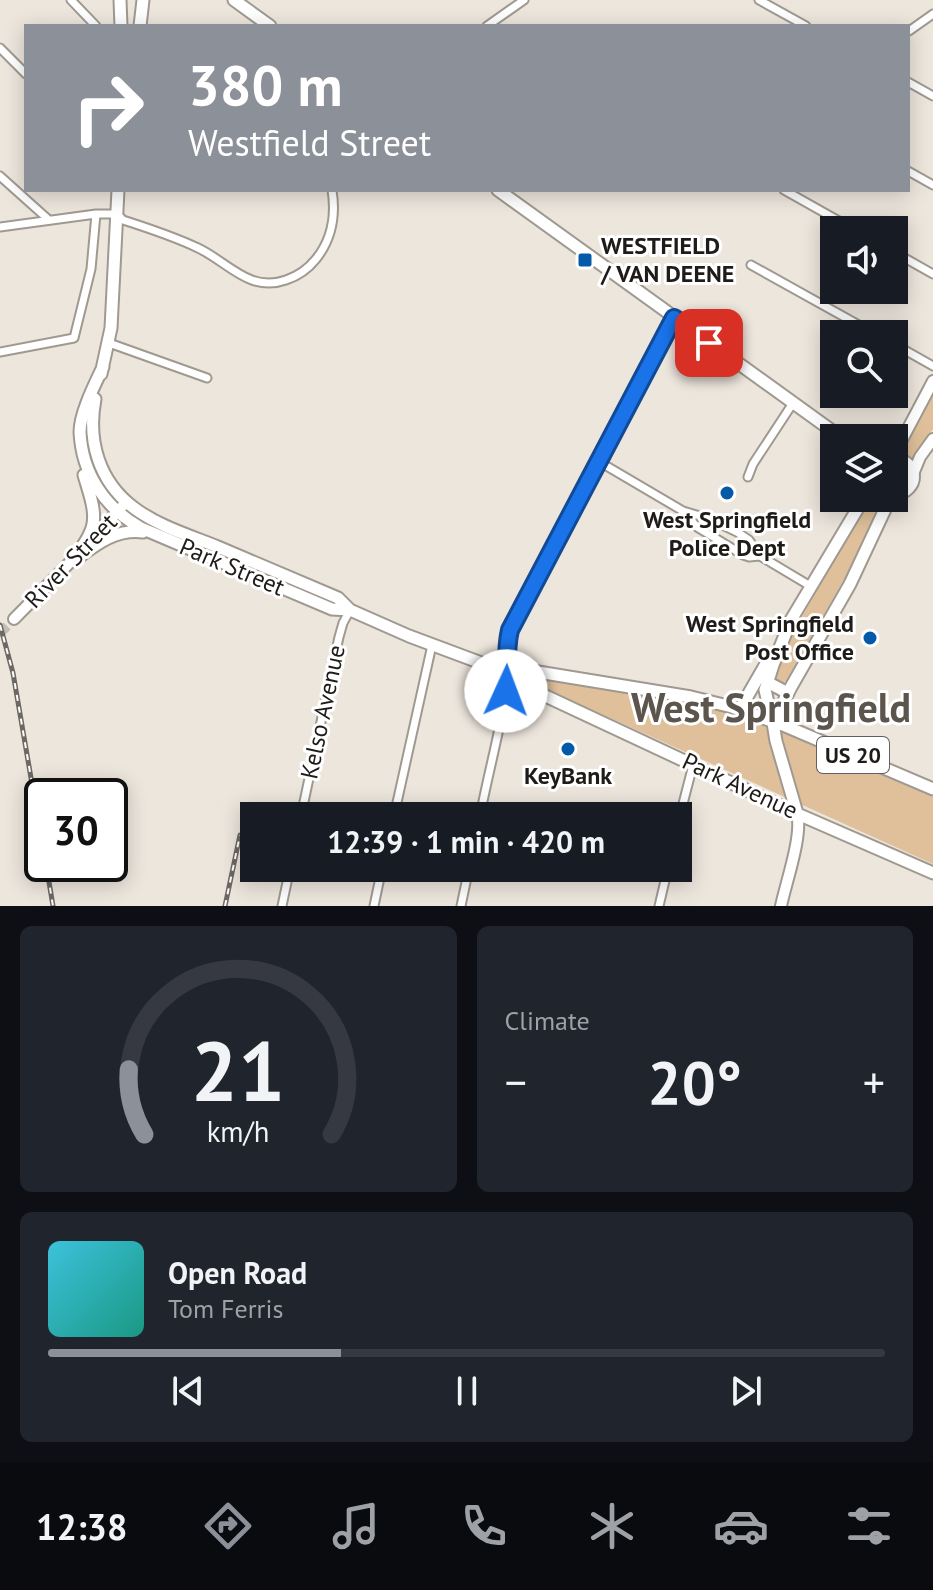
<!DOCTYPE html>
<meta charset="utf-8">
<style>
:root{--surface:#171b24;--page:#20242c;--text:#f1f3f6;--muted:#9ea1a6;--line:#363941;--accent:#8c9099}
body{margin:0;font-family:"PT Sans",sans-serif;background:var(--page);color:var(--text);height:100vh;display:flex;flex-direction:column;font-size:30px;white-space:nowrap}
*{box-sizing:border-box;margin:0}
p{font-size:26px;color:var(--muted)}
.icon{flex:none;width:44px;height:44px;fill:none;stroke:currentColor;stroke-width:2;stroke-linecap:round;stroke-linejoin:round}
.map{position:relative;height:906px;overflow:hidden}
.drawer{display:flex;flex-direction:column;gap:20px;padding:20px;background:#0d0f14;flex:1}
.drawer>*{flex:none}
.hud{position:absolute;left:24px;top:24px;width:886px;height:168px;border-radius:0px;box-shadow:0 4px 20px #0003;background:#8c9099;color:#fff;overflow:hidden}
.buttons{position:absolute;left:820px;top:216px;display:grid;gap:16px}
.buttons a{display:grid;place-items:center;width:88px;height:88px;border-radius:0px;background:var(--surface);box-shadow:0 4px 20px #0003;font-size:40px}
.speed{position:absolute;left:24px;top:778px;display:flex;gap:16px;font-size:40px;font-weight:700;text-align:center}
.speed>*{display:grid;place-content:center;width:104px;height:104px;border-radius:50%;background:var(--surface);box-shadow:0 4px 20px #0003;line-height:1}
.speed .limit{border:4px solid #111;border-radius:12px;background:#fff;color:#111}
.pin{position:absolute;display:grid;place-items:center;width:68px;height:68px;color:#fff;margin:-34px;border-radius:16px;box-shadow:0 4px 12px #0006}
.me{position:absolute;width:88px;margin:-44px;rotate:2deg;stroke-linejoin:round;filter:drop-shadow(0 0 6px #0008)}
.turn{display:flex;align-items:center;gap:28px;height:168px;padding:0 32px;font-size:36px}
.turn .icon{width:104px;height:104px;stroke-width:2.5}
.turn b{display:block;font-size:56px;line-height:68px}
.big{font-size:60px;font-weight:800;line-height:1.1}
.drawer .widget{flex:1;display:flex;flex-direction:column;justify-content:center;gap:12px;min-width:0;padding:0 28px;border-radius:12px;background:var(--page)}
.drawer .dial{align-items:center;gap:0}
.dial svg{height:208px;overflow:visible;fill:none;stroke:var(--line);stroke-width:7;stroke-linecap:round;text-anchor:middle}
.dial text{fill:var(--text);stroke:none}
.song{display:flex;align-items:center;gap:24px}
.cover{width:96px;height:96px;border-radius:12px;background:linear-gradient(135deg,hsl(190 70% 55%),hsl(170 70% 35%))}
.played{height:8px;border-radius:4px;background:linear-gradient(90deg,var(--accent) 35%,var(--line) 35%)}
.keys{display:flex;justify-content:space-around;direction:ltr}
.heat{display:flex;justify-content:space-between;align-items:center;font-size:44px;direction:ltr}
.drawer .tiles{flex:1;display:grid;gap:20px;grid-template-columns:1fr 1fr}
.widget:last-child{grid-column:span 2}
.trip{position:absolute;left:240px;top:802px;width:452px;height:80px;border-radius:0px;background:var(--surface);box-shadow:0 4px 20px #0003;font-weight:800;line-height:80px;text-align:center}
.menu{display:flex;height:128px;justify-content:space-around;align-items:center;background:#090b0e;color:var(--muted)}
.menu .icon{width:56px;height:56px}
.menu .on{color:var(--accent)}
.menu b{font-size:36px;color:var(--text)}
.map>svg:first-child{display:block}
.green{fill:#dfc09a}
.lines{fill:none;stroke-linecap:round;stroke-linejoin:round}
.secondary-tunnel{stroke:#c4bdb6;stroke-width:10;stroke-dasharray:10 5;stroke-linecap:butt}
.street-casing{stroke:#9f9990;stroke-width:11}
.secondary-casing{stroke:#9f9990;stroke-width:14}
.primary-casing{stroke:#9f9990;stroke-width:15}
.street{stroke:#fff;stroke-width:7}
.secondary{stroke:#fff;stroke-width:10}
.primary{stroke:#fff;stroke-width:11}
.rail-casing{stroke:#6d6863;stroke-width:5}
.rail{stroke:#fff;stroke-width:2;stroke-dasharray:6;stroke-linecap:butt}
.route-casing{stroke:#114b97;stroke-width:20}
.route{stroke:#1a73e8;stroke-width:14}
.poi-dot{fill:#025aa8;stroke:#fff;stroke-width:3}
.labels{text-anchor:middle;stroke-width:6;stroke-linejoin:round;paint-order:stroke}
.shield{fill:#fff;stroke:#625f5d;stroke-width:2}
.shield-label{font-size:22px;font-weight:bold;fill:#1e1b18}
.poi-label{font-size:24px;font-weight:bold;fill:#1e1b18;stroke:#fff}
.street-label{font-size:24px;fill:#1e1b18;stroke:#fff}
.town-label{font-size:40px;font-weight:bold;fill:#5b554d;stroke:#fff}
</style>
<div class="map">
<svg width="933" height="906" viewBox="0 0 933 906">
<rect width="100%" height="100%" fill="#ede6dd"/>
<path class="green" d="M933,395v34l-39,68v-33z
M870,498h23l-30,48 -77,135 -6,3 -5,-2 -1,-3 15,-37 14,-27z
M525,675l173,29 59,17 176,76v67l-409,-185z"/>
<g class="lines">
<path class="secondary-tunnel" d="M0,633l14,-14"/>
<defs>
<path id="street" d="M71,0l25,26
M759,0l47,26
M487,26l37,-26
M909,31l24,-17
M0,48l26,26
M908,82l25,14
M908,171l25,14
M0,176l49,44
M784,190l71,40
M0,227l96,-13h21l6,6c25,8 52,17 75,28 30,14 51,45 88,32 12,-4 22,-11 30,-21 16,-20 20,-44 16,-69
M894,252l39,22
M751,265l124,69
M109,343l98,35
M894,344l39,22
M0,352l74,-14 17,-69 5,-55
M598,461l85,50 27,8 27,13 12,8 11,16 52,31
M748,477l5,-13 40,-61
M683,511l14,16 46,28 6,2 11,-1
M301,816l38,-179 4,-14 7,-13
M394,816l38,-171
M480,816c8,-41 19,-82 26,-123 3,-21 -2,-43 4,-63l164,-312
M678,823l15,-58
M282,906l8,-38
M374,906l8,-38
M461,906l8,-38
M659,906l9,-38"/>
<path id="secondary" d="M894,455l39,-74
M913,474l7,-17 13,-18
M14,619l82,-83 30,-34
M781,906c5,-24 22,-71 16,-93"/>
<path id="primary" d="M120,0l1,26
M234,0l36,26
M140,26l3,-26
M498,190l344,248
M103,367c-8,17 -23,46 -23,65 2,42 25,76 61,96l191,81 18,1 59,26 99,37 18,-3 165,27 41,10 51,18 150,64
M101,374l10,-46 7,-138
M95,399c-8,42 4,83 39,109 24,18 57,28 84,39 40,17 80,34 120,51l12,12
M894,458c26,4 26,33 0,37
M79,557c20,-15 38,-28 64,-25
M72,561c6,-9 14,-18 18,-28 9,-17 -1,-40 -6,-58
M508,673l14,12 278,130 133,58
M767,682l21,11
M740,709l31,-54
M773,723l18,-36 59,-103 37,-79 5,-7
M797,813l-21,-72 -3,-18 -8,-33 8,-25 18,-45 73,-122"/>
</defs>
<use href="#street" class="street-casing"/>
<use href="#secondary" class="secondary-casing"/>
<use href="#primary" class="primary-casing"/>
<use href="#street" class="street"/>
<use href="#secondary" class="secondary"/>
<use href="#primary" class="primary"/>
<defs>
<path id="rail" d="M0,625l13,48 29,169
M46,864l7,42
M225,906l15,-71"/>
</defs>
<use href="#rail" class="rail-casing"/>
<use href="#rail" class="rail"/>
</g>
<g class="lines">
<defs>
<path id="route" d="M506,691c2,-20 -1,-41 4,-61l164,-312 35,25"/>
</defs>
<use href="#route" class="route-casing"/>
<use href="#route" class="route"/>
</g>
<g class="poi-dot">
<rect x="577" y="252" width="16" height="16" rx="4"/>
<circle cx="727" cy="493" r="8"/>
<circle cx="870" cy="638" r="8"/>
<circle cx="568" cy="749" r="8"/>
</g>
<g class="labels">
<rect class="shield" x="817" y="737" width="72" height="36" rx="6"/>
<g class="shield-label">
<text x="853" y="763">US 20</text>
</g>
<g class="poi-label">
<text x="601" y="254" text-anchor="start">WESTFIELD<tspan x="601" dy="28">/ VAN DEENE</tspan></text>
<text x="727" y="528">West Springfield<tspan x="727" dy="28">Police Dept</tspan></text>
<text x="854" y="632" text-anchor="end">West Springfield<tspan x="854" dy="28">Post Office</tspan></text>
<text x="568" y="784">KeyBank</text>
</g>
<g class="street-label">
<text transform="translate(71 561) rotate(-46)" y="8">River Street</text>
<text transform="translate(232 567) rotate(23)" y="8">Park Street</text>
<text transform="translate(323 712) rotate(-78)" y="8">Kelso Avenue</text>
<text transform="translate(740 786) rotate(25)" y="8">Park Avenue</text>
</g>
<g class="town-label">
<text x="771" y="722">West Springfield</text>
</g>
</g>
</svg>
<div class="buttons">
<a><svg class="icon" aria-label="sound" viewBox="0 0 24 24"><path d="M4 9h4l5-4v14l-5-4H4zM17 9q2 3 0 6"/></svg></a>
<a><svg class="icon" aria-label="search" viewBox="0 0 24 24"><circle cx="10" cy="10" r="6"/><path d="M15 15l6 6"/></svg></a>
<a><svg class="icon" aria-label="layers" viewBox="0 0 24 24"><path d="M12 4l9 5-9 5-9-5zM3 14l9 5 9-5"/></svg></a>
</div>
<div class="speed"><div class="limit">30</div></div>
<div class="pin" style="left:709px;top:343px;background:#d93025"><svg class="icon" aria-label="arrive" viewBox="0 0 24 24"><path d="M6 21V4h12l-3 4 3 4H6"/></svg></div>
<svg class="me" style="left:506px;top:691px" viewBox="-20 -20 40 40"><circle r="19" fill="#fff"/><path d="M0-13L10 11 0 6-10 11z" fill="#1a73e8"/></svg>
<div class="trip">12:39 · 1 min · 420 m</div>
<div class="hud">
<div class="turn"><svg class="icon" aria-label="right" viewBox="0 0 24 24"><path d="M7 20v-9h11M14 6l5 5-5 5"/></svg><div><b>380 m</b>Westfield Street</div></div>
</div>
</div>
<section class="drawer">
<div class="tiles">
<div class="widget dial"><svg viewBox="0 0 100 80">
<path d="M14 69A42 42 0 1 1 86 69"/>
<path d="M14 69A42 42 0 0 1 8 44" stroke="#8c9099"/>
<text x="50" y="56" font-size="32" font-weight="700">21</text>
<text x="50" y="72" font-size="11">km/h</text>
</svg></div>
<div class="widget"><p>Climate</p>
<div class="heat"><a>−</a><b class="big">20°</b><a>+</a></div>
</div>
<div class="widget">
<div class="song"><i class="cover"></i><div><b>Open Road</b><p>Tom Ferris</p></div></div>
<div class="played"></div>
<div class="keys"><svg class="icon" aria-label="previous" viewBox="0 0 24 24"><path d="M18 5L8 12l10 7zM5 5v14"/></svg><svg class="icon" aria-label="pause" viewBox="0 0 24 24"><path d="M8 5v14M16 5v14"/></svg><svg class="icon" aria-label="next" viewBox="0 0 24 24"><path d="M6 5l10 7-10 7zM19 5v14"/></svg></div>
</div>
</div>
</section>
<nav class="menu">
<b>12:38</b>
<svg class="icon on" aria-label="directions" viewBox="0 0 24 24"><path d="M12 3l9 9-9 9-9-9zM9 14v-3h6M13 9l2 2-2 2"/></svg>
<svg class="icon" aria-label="music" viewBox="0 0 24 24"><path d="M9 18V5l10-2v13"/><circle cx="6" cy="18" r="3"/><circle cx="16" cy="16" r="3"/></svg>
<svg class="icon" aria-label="phone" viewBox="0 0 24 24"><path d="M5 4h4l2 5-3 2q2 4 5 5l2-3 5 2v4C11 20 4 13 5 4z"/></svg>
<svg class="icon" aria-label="climate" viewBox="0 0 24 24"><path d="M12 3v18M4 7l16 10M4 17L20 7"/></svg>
<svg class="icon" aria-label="car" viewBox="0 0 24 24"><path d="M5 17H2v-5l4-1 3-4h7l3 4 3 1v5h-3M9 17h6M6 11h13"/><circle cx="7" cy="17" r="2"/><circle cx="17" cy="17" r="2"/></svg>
<svg class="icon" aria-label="filters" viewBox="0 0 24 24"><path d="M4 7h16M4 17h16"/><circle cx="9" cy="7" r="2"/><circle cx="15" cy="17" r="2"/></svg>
</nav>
